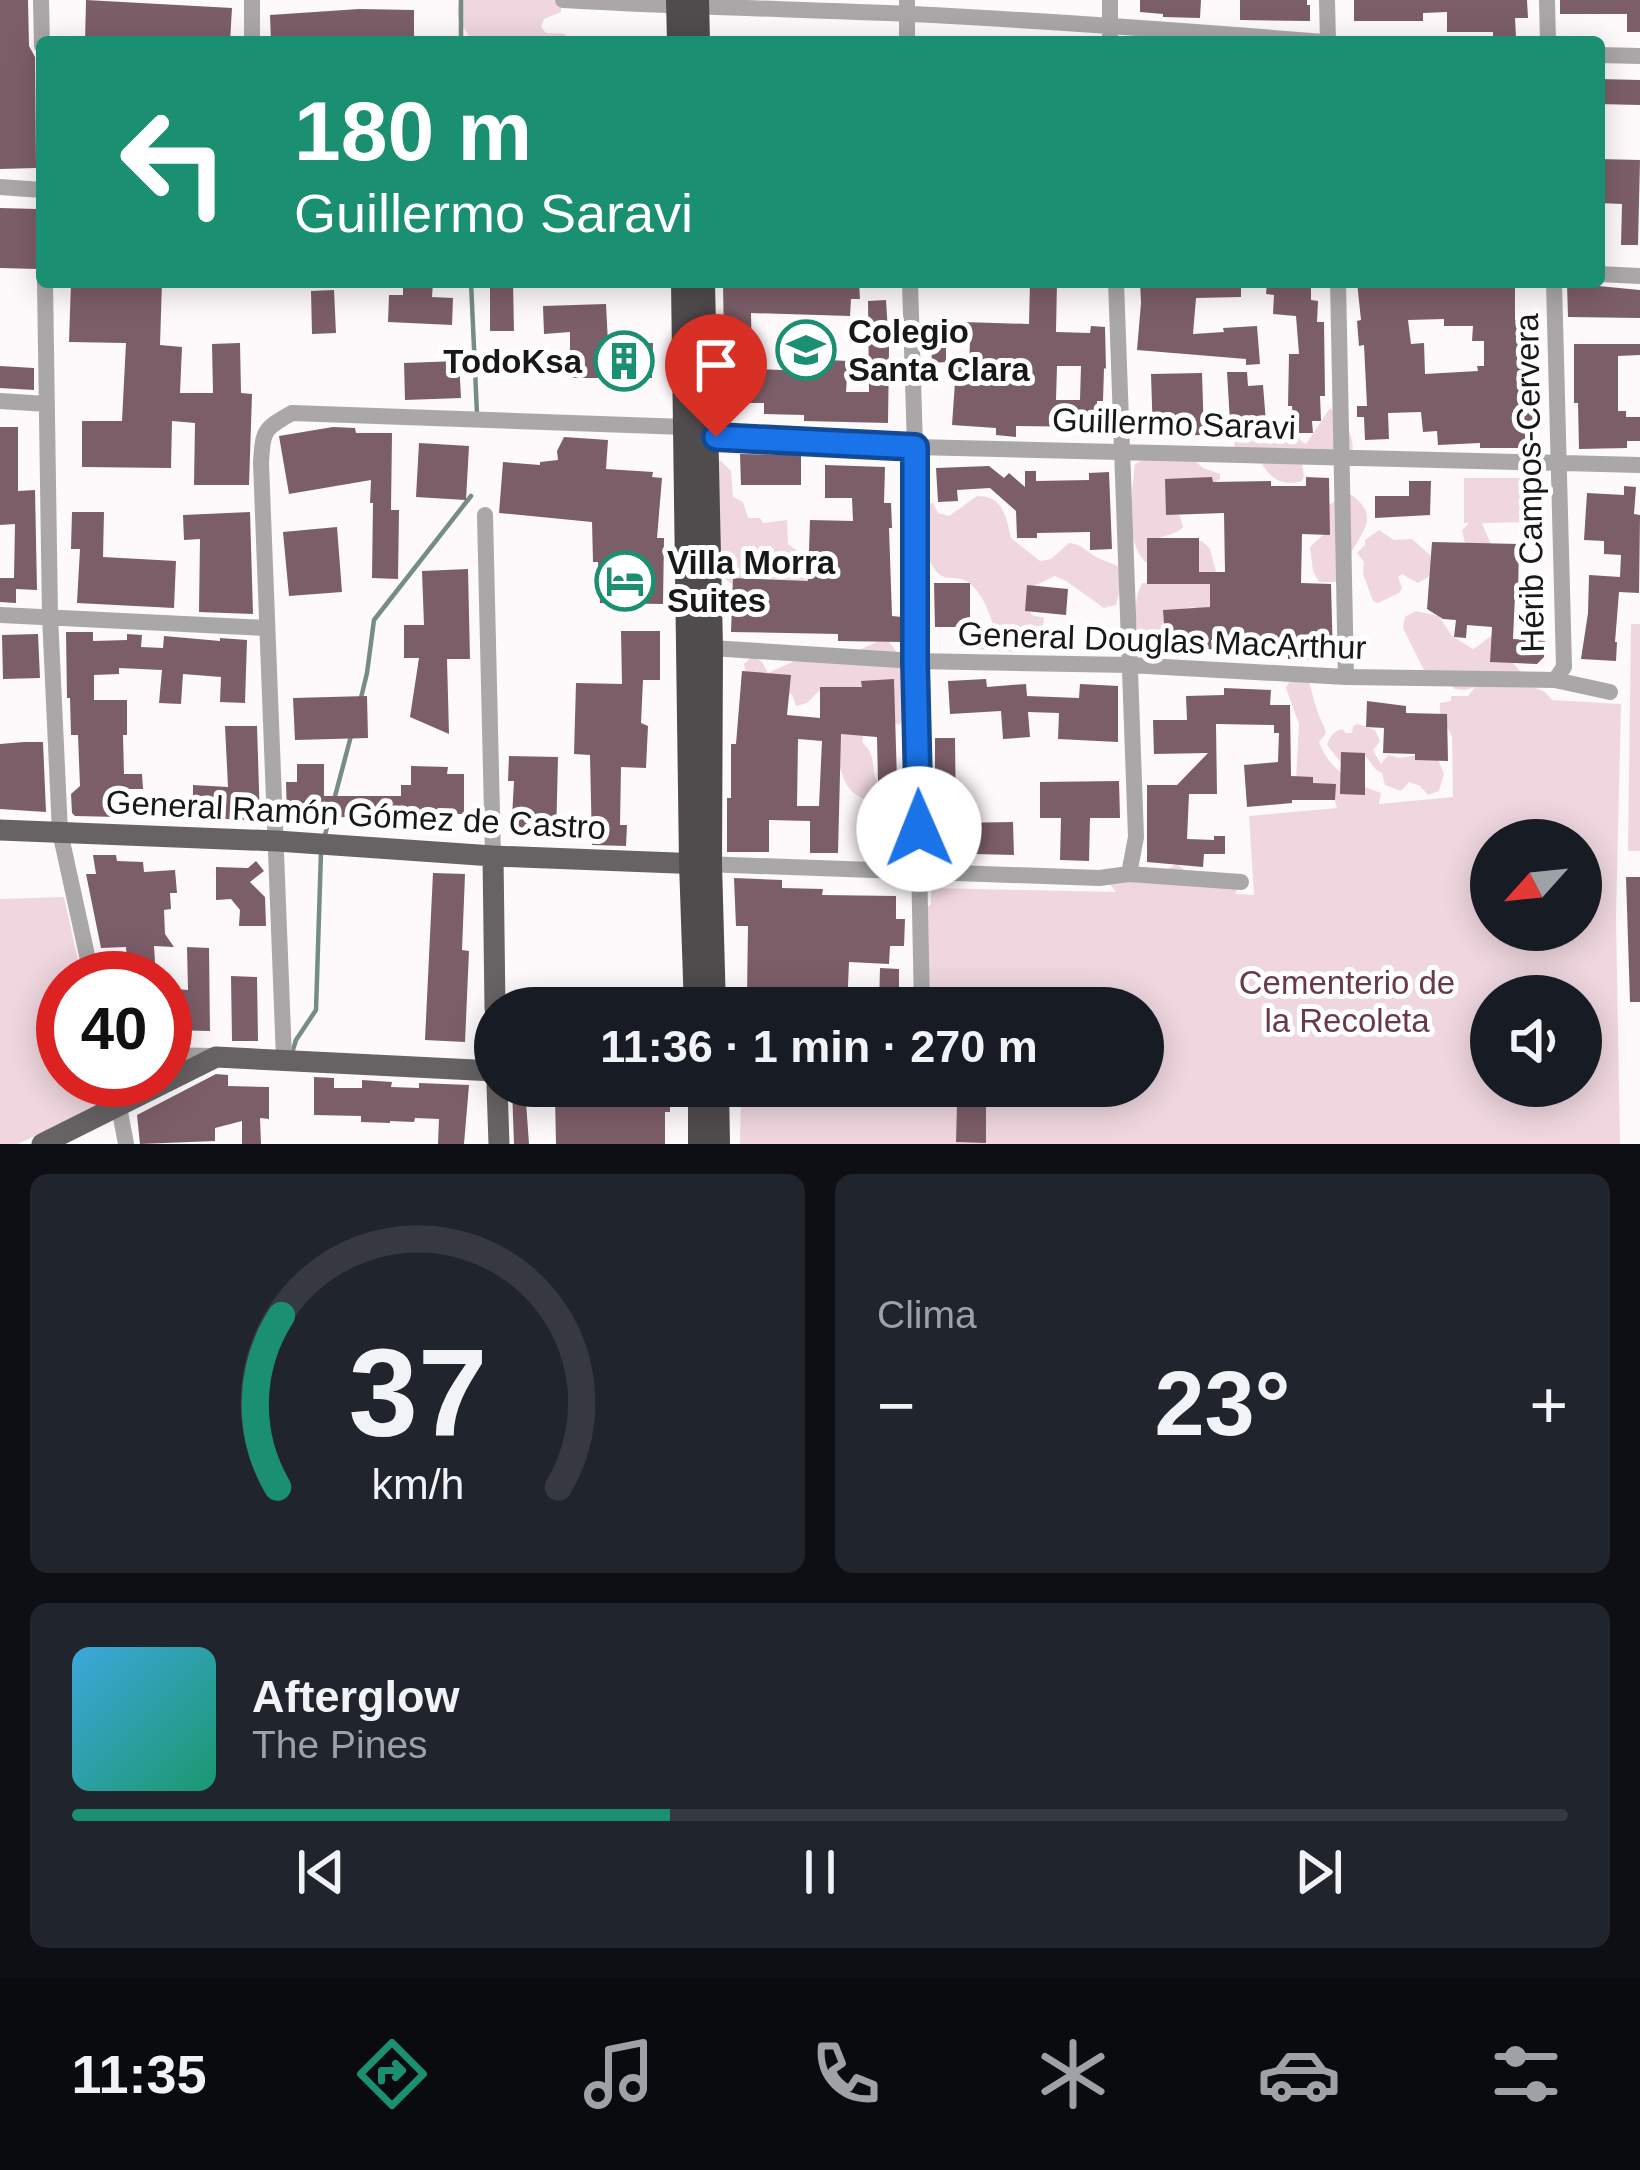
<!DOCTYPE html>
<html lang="es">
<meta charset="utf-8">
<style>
:root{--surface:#171b24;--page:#20242c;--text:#f1f3f6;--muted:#9ea1a6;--line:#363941;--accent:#1a8f71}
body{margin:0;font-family:Arial,sans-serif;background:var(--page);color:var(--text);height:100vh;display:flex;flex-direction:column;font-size:45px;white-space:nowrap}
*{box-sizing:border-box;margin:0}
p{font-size:39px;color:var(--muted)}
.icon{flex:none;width:66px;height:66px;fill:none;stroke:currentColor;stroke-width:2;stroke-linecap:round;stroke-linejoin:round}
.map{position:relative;height:1144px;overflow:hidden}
.sheet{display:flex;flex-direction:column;gap:30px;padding:30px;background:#0d0f14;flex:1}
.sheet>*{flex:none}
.banner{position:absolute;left:36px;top:36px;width:1569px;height:252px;border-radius:12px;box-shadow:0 6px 30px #0003;background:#1a8f71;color:#fff;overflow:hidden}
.needle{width:78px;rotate:243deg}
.tools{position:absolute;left:1470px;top:819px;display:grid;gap:24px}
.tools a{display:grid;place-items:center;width:132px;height:132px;border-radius:50%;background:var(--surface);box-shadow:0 6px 30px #0003;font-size:60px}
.speed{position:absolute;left:36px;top:951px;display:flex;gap:24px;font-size:60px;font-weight:700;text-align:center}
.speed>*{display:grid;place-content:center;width:156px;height:156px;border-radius:50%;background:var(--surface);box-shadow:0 6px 30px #0003;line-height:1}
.speed .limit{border:18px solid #d22;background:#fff;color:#111}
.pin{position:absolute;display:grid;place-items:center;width:102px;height:102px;color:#fff;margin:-123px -51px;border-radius:50% 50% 50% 0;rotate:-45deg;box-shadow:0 0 12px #0007}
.pin .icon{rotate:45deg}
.me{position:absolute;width:132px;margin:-66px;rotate:359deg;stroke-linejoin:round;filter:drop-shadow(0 0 9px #0008)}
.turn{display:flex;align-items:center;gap:42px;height:252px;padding:0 60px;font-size:54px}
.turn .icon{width:156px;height:156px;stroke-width:2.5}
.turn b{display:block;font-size:84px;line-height:102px}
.big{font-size:90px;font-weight:700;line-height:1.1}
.sheet .widget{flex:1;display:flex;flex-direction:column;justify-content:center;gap:18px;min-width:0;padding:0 42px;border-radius:18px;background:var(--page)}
.sheet .dial{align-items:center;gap:0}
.dial svg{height:312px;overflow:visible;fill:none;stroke:var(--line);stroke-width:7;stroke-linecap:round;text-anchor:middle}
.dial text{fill:var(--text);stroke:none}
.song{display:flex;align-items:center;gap:36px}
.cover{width:144px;height:144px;border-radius:18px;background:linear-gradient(135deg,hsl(200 70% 55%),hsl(160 70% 35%))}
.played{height:12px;border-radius:6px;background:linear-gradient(90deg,var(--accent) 40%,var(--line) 40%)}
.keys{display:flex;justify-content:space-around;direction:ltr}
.heat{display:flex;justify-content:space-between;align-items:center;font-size:66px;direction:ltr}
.sheet .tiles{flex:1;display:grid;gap:30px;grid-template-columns:1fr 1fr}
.widget:last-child{grid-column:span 2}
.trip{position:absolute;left:474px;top:987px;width:690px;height:120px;border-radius:60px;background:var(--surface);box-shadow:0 6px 30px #0003;font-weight:700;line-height:120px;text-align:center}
.dock{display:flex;height:192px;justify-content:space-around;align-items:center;background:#090b0e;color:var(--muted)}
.dock .icon{width:84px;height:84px}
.dock .active{color:var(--accent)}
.dock b{font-size:54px;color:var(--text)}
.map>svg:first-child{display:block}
.green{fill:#f0d7df;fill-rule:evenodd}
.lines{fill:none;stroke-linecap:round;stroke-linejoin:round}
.stream{stroke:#758d84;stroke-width:4.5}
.building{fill:#7c5e69;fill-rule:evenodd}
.minor{stroke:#a9a7a8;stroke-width:16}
.major{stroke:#676364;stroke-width:21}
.highway{stroke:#504b4d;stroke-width:24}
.route-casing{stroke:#114b97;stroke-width:30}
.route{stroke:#1a73e8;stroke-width:21}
.labels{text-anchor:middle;stroke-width:10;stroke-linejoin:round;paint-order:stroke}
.poi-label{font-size:33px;font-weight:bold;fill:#191718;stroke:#fff;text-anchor:start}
.street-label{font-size:33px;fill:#191718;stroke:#fff}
.park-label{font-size:33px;fill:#68384b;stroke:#fff}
</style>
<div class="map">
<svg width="1640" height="1144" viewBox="0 0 1640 1144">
<rect width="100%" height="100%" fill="#fef9fa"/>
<path class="green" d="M459,0h103l-1,12 -17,7 -3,8 5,6 19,1 6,8h-106l4,-6c-10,-17 -14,-16 -10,-36z
M1330,408c15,11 23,25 23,44l-51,12 2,12 -2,5c-19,5 -29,0 -40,-17l-11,-1 -17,-16 1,-6 17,-3 33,-12 6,1 10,14 5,3z
M1147,457l47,3 9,8 17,6v5l-5,3 -48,13 -1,11 14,10 3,11c-9,10 -22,7 -30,15l-2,18 -5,3c-22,-22 -14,-69 -11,-99z
M715,461h6l10,10 2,26 10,5 5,16h12l3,5 24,-3 1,24c21,15 17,14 21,39l-73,4 -15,-11z
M1464,478h66v44l-48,1 10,24 -27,-4 -3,-13 7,-7h-5z
M1346,495h6c24,19 15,31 3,51 -7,10 -11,24 -18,36h-18l-6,-11 -3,-24 17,-16 -2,-24z
M977,496c26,0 29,20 34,42l29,23 11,-2 18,-16c14,1 17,9 29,15 8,4 15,5 23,10l1,13 -6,24 -12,3 -38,-27 -11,-5c-19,10 -40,12 -23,39l12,3 -4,25c-20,16 -53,5 -78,5l-7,-10 8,-8c13,2 21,9 33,7 -2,-16 -16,-52 -32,-57 -11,-4 -20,1 -28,-9 -15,-19 -14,-45 -15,-67l12,-1 5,10 11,3z
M1379,530l15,10 18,-1 19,17 4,10 -7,11 -10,6 -16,-9 -4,3 4,11 -3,5 -21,10 -5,-2 -10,-27 1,-12 -7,-9 8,-8v-5z
M1196,541h6l8,8 6,23 -5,10 19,19 -32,9 -5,-3 -11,2 -20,20c8,19 6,30 -16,31 -9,-22 -16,-54 -4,-77h11z
M1416,611l23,5 13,20 21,13c11,-6 17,-14 28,-20l12,34 8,9 2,11 22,9 7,8 69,4 -5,213 4,227h-880l1,-54 174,2 5,-6h223v-78h-219l-1,-97 8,-7v-16l185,4 -8,-10 54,-10 15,-8 15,12 47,8 -4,10 19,1 -5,-79 88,-8 -3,-11 -38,-16 3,-57 -13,-36 3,-6 19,-3c4,10 5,21 9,31 2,8 7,14 9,23l-7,9c10,28 34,41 62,51l-2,11 74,-7 -1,-61 -12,-21v-12l11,-2v-5h17l7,-9 -10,3 -11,-1 -6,-10 -23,-7 -22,-44 2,-11zM1491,840h90v90h-90zM1491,996h90v90h-90z
M1631,624h9v227h-12z
M877,642h12c19,21 31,60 10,83l-57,-33 -23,-1 -12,12 -11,3 -4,-12 -12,-1 -34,-17 -2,-12 9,-8 9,6 6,11 33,-15 44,-2z
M1358,724l17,6 5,11 -7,9 8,14 7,-9 12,3 35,-6 9,22 -5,17 -11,4 -8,-9 -11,-4 -8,9 -16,-6 -3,-12c-11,-4 -11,-15 -21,-19l-18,11 -16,-20c2,-8 7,-14 15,-16l4,4h6l1,-7z
M864,731l-2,11c20,19 3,32 22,46 6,5 13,7 19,11l1,5 -7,10h-6l-12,-14c-36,4 -43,-37 -42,-66z
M64,897l18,81h-19v102h41l4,17 -2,5 -88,42h-18v-245z"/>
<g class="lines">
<path class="stream" d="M461,0v42
M471,282l6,132
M360,702l7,-29 7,-53 97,-124
M334,800l17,-64
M325,835l6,-24
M291,1056l5,-16 20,-30 5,-158"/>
</g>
<path class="building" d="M0,0h28l1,46 6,11 1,111 -36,1z
M86,0l146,8 -2,34h-145z
M1140,0h61l-1,18 -37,-1v-3l-23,-2z
M1240,0h67v5h3v16l-70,-1z
M1354,0h173l1,18h-13l1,19h-23v-5h-46v-20l-24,1v8h-69z
M1560,0h80v32h-13v-18h-67z
M359,9l55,1v32h-143l-1,-27z
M1599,79l41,1v25l-41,-1z
M1599,159l41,1 -2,85h-17l1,-41 -23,-1z
M0,208l37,1v60l-37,-1z
M71,282h91l-2,63 22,2 -2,46h33l-1,-49 28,-1 1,50 11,1 -3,91h-55l1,-62 -23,-2 -1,47 -89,-1v-46h40l4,-78 -57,-1z
M403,282h30l-1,15 21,1 -1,27 -64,-3 1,-27h14z
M490,282h23l1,49h-24z
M859,282l1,17h-9l-1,17 -99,-3 1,56 55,2v-12l41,2 -2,31h23l-1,-91 18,-1 3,48 -1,75 -84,-2v-6l-40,-1v-11h-39l-2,-120z
M1030,282h27l-1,50 34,1 1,-7 14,1 1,42 -2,-1 -1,33h-6v26l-81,-1v11l-20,-2v-7l-44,-3 3,-43h-7l-1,-15 22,-1 1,-25 -24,-1v22l-14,1 -2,-42 99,3zM1057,366h24l-1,34h-24z
M1140,282h101v15l-45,1 -3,36 31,-2 -1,-4 34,-2 3,38 -14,1v-6l-109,-9 4,-47z
M1267,282h44v18l7,1 -1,21h7l1,74h-5l1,25h-9l1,12h-14v-15h-6l-1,-12h-4l1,-52h10l-3,-38 -23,-2 1,-19 -8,-1z
M1357,282h124v3h34v35l19,1v21h-5v25l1,13h8l2,38h-6v30h-54v-5l-42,2 -1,-14 -14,1 -2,-20 -33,1 1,26 -24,1 -1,-23h-7v-11h10l-3,-61 -5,1 -2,-25 4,-1zM1444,319v7h29l-1,15h12v25h-7l1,5 -53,3 -1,-31 -13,1 -3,-24z
M1567,283l73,7v28l-72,-1z
M334,290l2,43 -24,1 -1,-43z
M606,304l2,39h45l-1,35h-82v-46l-26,2 -1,-28z
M1574,344h66v11l-22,1v55h8v6h14v24h-13v7l-48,1 -1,-46h-4z
M459,361l2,37 -56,2 -1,-37z
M0,366l34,2v22l-34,-2z
M1227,372h20l1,14 15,-1 4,50 -36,3z
M1202,373l2,62 -51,1 -2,-62z
M0,427h18v64l17,-1 2,100 -21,-1v14l-16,-1v-24h14l1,-54 -15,1z
M333,427l22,1 1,5h36l-1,77h8l-1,69 -26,-1 1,-75h-3l1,-23 -82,14 -10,-58z
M564,437l44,3 -2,29 47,3 -1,5 10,1 -5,60h7l-1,66 -63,-1 -2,-41h-5l-1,-40 -93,-9 4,-51 37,3v-3l18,-2 -1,-9z
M419,443l50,3 -3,54 -50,-3z
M740,454l61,1v30h-60z
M825,465l60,2 -1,36h7l1,25h-3l3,88 10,1 -1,25 -63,-1v-7l-107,-2 2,-54 75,3 2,-61 43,1 -1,-23h-27z
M989,466l15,12 5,-5 16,14v-16h11v10l53,-1v-7l20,-1 3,77 -22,1v-18l-53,1v5h-20l-1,-27 -26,-23 -33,2 1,11 -20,1 -2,-34z
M1212,477l1,5 58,-1v5h35v-9l23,1 1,57 -28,-1 -1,49 30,1 2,76 -45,-1v-11h-48v-8h-29l1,9 -46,3 -3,-42 47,-3v-23h-63v-46h52v34h26l-1,-59 -58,2 -1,-36z
M1409,481h22l-1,34 -55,3v-22h34z
M1624,486l12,1 -2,27 6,1 -1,78 -20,-1 -4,50h2l-1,19 -35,-2 7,-46 1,-38 31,2 1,-22 -17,-1v-13l-20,-1 3,-47 37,2z
M72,512h32l-1,45 73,4 -2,47 -97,-5 3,-54h-9z
M250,512l3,102 -54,-2 1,-73 -16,1 -1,-25z
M337,527l5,65 -53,4 -6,-64z
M1432,542l87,2 -1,51h-3l-2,44 32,2 -1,16 -7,7 -47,-2 2,-35 -25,-2 -1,13 -12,-1 2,-17 -13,-1 -16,-10z
M468,569l2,90h-23l2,75 -39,-17 9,-59h-15v-33h20l-2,-54z
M934,583h36v44h-35z
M1027,585l41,4 -2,26 -41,-4z
M621,631h39v49h-17l-2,43 7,3 -2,42 -25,-1 -1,58h7l-1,21 -34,-1 -2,-90 -16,-1 2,-71 46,1z
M66,632h27v9l34,-1v-6l15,1 -1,12 22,1 1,-12 56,5v-3l27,2 -2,63 -25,-1 1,-25 -38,-3 -2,30 -22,-1 3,-33 -43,-2v6l-25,1v25h33v35h-4l1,39h18l1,15h-26l1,28 -43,-1 -3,-3 -1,-19 9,-8 -2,-51h-7l-1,-37h-3z
M38,634l2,44 -37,1 -1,-44z
M742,671l49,4 -4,40 33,3v-31h42l-1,-6 33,-2 3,103h-19l-1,-45 -36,-3 -3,119h-28v-32l-41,-1v32h-42v-54h4v-54h5zM798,739l24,2 -3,65h-22z
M986,679l1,8 39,-3 1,12 52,2 1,-14 38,2v56l-60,-3 1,-26 -31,-1 2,25 -27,2 -2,-28 -51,3 -2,-33z
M1224,688l47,2 -1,15h20l1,71 22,1v6l23,1 -1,16h-43v3l-45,4 -3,-42 34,-3 1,-29h-5v-8l-58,-1 1,70h-28l-2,45 27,1v-4h11v18h-21l-1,13 -56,-5v-77h30l31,-32 -54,1 -1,-34h34l-1,-24 38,-1z
M367,696l1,42 -73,2 -2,-42z
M1367,701l39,5v7l41,1 1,47 -33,-1v-6l-32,-1 1,-25 -18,-1z
M225,726h32l3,95 -67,-4v-32l35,2z
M935,738h20l1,85 57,-1 1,33 -79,-2z
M24,742h19l3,70 -46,-3v-65z
M1341,752l24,1v42l-25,-1z
M509,756l49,1 -2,81 -45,-2 3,-55h-6z
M297,764h27v32h77v-11h10v-19l37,1 -1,7h17v40h-16l-1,5 -97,1v-3l-63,1 -1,-36h11z
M1119,781l1,37h-30l-1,43 -29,-1 1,-42h-21v-36z
M896,808l5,6 1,22 -9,7 -22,-2 -5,-6z
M93,855h23l1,6 26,1 1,10 31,-2 2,23h-7l1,16 -7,1 1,24 9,13 -20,-1 2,32h-28l-2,-31 -25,1 -15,-74h10z
M256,861l8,10 -14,11 15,15 1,29h-27l1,-16 -9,-11 -15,1v-33l32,1z
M433,873l32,1 -3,76 7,1 -4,91 -40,-2z
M1626,877h14v125h-10z
M734,878l48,2v8l41,1 -1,6 74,1v23h9l-1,27h-14l-1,18 -40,-2 -2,46h-97v-13l-3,1 1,-70h-12z
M187,947l22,1 1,83 -45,-1v-42l23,2z
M880,968l19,1v38h-20z
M231,976l26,1 1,64h-26z
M216,1074l12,1v11l41,1v32l-9,-1 1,26h-19v-23l-27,7v13l-75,3 -3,-29z
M314,1077l20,1v10h28v-8l30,2 -1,5 28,1v-5l50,2 -5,59h-26l1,-25 -24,-1 -1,4 -24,-1v2l-29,-1v-6l-47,-1z
M598,1086h72v26h-5v32h-109l-1,-47 43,-1z
M531,1087l1,15h-6l3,42h-15l-2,-56z
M957,1103l29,1v39l-30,-1z"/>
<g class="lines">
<path class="minor" d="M41,0l1,46
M563,0c116,7 232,9 349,14 137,7 275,17 412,28
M907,0v42
M1327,0l1,42
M1547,0l1,42
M252,42v-42
M1110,42v-42
M1599,55l41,1
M0,187l42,3
M1599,274l41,2
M45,282l5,334 10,216 32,146
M910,282l5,165v214l7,347
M1116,282l20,555 -7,37
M1338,282l8,395
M1554,282l10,385 -9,13
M0,401l47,3
M706,438l209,9 725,18
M485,515l8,341
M0,615l267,13
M711,648l204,13 214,4 217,12 209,3 55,12
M703,864l396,14 30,-4 112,8
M165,1055l47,1
M284,1059l-23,-596c2,-32 2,-34 31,-50l393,14
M114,1080l12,64"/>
<path class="major" d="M0,830l277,11 216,15 209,8
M493,856l2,153
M497,1086l2,58
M42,1144l174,-87 279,14"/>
<path class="highway" d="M678,0l1,42
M697,0l1,42
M683,282l8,581 5,145
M703,282l8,366 -1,216 4,144
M700,1086v58
M717,1086l1,58"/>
</g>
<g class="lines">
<defs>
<path id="route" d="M716,437l199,10v214l4,168"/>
</defs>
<use href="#route" class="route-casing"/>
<use href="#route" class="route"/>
</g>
<defs>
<symbol id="school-ring" viewBox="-11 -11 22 22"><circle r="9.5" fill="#fff" stroke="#1a8f71" stroke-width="1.5"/><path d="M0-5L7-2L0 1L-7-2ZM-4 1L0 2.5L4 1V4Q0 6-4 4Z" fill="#1a8f71"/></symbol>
<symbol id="building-ring" viewBox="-11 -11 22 22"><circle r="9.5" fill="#fff" stroke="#1a8f71" stroke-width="1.5"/><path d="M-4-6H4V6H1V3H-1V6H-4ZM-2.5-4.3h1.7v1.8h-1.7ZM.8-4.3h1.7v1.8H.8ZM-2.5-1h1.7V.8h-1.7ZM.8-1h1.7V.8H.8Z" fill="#1a8f71"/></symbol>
<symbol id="hotel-ring" viewBox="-11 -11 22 22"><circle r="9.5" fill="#fff" stroke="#1a8f71" stroke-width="1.5"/><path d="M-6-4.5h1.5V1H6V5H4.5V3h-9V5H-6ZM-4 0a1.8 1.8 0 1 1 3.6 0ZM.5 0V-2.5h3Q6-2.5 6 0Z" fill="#1a8f71"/></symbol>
</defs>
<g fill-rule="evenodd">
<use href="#school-ring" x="773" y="317" width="66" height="66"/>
<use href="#building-ring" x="591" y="328" width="66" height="66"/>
<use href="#hotel-ring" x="592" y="548" width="66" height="66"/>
</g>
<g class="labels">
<g class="poi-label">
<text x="848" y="343">Colegio<tspan x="848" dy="38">Santa Clara</tspan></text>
<text x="582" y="373" text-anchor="end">TodoKsa</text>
<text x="667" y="574">Villa Morra<tspan x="667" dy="38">Suites</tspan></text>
</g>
<g class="street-label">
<text transform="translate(1174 423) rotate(2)" y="12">Guillermo Saravi</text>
<text transform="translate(1529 483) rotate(-91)" y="12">Hérib Campos-Cervera</text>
<text transform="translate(1162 640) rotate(2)" y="12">General Douglas MacArthur</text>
<text transform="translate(356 814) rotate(3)" y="12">General Ramón Gómez de Castro</text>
</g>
<g class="park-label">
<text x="1347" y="994">Cementerio de<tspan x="1347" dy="38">la Recoleta</tspan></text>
</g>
</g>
</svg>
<div class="tools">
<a><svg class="needle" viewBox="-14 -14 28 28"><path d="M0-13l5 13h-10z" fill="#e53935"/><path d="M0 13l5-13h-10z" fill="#9ea1a6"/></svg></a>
<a><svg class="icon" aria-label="sound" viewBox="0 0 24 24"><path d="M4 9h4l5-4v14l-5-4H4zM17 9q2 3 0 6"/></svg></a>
</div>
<div class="speed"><div class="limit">40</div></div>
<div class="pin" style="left:716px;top:437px;background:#d93025"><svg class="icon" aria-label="arrive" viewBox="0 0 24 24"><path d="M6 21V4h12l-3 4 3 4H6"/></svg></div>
<svg class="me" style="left:919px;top:829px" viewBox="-20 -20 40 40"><circle r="19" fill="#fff"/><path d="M0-13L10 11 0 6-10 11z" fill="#1a73e8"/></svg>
<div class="trip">11:36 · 1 min · 270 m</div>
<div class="banner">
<div class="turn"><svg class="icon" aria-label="left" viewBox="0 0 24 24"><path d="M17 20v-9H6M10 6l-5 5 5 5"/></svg><div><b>180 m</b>Guillermo Saravi</div></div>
</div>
</div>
<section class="sheet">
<div class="tiles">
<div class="widget dial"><svg viewBox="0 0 100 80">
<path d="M14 69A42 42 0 1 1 86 69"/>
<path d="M14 69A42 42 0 0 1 15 25" stroke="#1a8f71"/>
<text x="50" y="56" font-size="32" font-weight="700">37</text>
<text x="50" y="72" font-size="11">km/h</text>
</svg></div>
<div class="widget"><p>Clima</p>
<div class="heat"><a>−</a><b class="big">23°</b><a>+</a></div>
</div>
<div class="widget">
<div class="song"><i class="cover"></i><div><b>Afterglow</b><p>The Pines</p></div></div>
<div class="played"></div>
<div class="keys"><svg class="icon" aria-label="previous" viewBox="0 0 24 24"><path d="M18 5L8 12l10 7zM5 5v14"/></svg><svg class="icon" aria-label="pause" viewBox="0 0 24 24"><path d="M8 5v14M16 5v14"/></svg><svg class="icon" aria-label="next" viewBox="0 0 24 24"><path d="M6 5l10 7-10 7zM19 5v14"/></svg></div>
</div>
</div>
</section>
<nav class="dock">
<b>11:35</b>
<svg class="icon active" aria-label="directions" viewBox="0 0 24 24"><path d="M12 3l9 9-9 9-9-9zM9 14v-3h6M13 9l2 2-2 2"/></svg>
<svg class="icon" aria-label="music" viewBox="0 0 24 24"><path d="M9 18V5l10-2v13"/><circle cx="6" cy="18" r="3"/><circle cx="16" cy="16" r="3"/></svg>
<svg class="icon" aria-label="phone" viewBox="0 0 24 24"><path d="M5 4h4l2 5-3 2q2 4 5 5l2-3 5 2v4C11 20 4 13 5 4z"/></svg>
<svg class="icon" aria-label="climate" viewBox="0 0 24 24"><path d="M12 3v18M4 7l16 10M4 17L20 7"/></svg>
<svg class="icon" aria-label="car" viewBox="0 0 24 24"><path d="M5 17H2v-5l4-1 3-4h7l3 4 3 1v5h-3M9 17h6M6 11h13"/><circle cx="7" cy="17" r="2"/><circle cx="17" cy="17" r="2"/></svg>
<svg class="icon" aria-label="filters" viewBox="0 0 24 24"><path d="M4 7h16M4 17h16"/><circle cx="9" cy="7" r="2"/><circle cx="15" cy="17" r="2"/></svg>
</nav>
